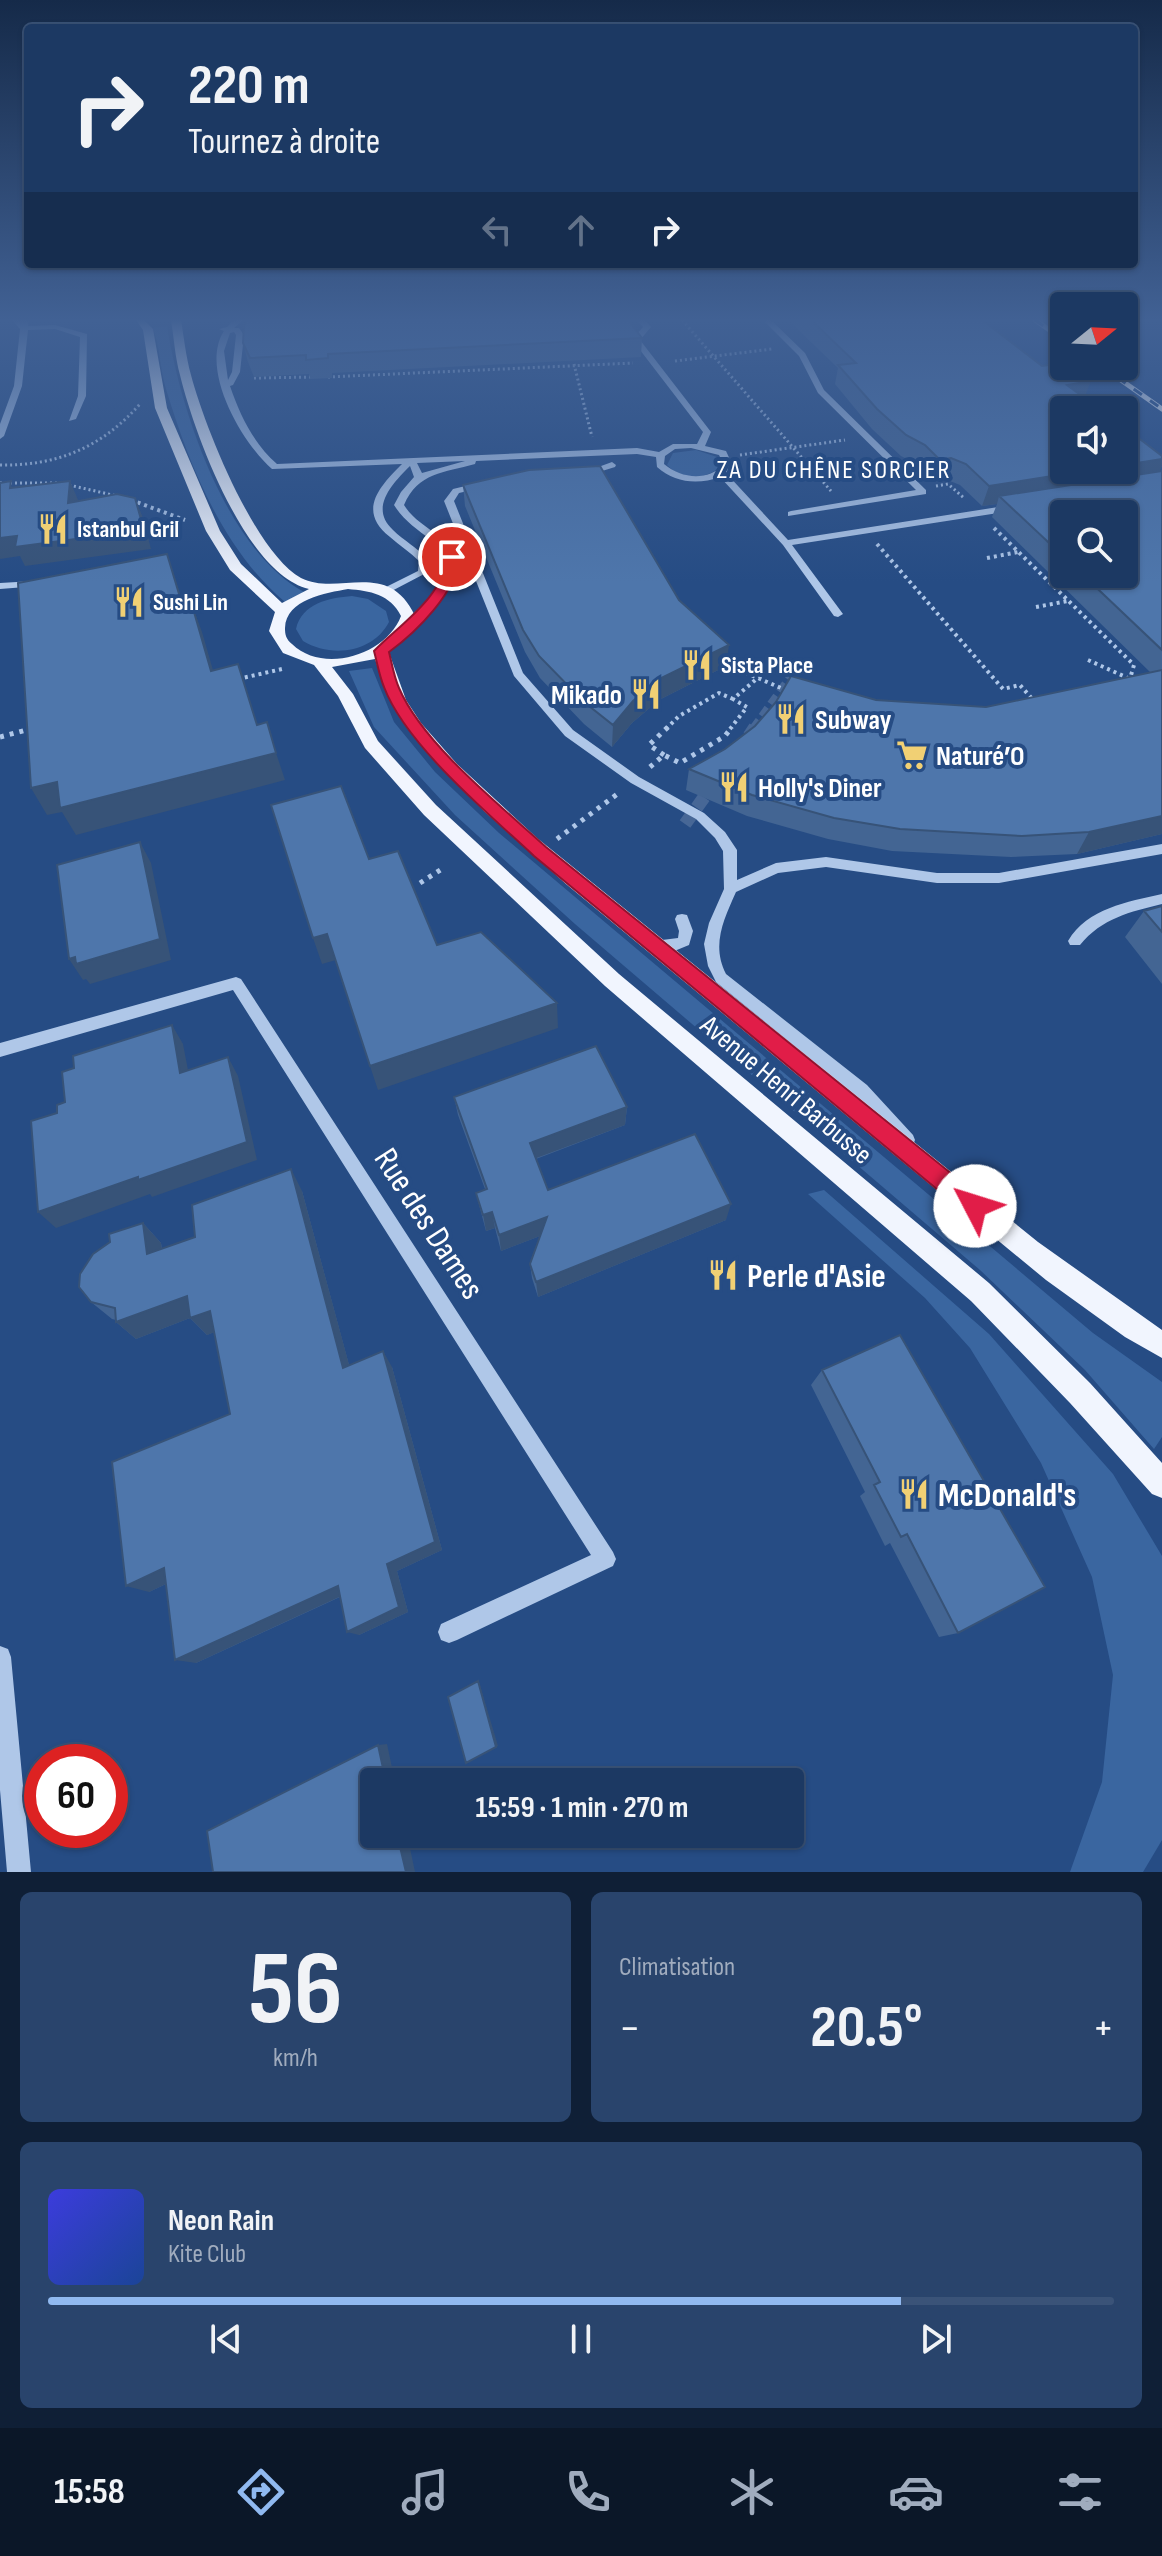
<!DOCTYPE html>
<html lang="fr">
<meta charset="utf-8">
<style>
:root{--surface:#1c3963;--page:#29446c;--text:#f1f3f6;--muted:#a0acbe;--line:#3a5378;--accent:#90b9f0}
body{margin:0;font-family:"Sofia Sans Condensed",sans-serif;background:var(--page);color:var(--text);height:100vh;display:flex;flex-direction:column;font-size:30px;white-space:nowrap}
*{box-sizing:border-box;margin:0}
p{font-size:26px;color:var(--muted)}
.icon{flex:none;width:44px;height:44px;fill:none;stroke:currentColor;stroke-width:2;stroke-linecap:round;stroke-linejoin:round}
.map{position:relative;height:1872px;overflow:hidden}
.side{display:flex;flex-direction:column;gap:20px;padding:20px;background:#0f1f36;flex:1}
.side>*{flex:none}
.hud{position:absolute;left:24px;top:24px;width:1114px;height:244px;border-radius:8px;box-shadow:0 2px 6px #0004,0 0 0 2px var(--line);background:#1c3963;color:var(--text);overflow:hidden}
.needle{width:52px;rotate:72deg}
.controls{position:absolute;left:1050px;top:292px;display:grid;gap:16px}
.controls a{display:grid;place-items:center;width:88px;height:88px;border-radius:8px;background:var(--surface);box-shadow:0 2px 6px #0004,0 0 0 2px var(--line);font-size:40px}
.speed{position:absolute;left:24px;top:1744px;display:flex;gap:16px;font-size:40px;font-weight:700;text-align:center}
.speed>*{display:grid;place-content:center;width:104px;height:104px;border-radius:50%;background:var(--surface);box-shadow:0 2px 6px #0004,0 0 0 2px var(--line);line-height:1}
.speed .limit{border:12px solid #d22;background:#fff;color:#111}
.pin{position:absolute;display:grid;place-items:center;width:68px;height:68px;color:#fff;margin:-34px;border:4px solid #fff;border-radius:50%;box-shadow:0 2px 8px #0007}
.me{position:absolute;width:88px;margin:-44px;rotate:310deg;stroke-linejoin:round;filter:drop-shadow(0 0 6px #0008)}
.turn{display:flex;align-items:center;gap:28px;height:168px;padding:0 32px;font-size:36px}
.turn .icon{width:104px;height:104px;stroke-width:2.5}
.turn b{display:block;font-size:56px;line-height:68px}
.lanes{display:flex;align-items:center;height:76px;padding:0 32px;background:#0003;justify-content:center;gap:40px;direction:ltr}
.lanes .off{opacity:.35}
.big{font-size:60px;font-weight:700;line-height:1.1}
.side .card{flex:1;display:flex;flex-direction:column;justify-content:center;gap:12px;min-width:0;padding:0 28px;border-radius:12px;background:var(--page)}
.side .dial{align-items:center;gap:0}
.dial b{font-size:104px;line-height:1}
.song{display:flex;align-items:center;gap:24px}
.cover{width:96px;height:96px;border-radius:12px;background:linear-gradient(135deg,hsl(240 70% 55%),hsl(220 70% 35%))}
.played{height:8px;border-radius:4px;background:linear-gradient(90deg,var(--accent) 80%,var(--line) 80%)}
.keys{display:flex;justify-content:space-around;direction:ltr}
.heat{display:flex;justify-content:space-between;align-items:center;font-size:44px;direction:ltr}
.side .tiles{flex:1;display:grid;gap:20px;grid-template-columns:1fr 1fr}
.card:last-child{grid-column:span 2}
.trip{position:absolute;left:360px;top:1768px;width:444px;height:80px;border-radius:8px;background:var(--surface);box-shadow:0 2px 6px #0004,0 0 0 2px var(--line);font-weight:700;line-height:80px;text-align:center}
.tabs{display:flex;height:128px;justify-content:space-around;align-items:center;background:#0b1728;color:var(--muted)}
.tabs .icon{width:56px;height:56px}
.tabs .active{color:var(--accent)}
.tabs b{font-size:36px;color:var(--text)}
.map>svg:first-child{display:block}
.green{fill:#3a66a0}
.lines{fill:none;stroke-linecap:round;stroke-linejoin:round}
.minor-tunnel-far1{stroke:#476796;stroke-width:10;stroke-dasharray:10 5;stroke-linecap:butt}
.minor-tunnel{stroke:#476796;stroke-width:13;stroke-dasharray:13 7;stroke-linecap:butt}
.path-far2{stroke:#afc7e8;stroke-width:3;stroke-dasharray:2 3;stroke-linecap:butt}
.path-far1{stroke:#afc7e8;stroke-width:4;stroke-dasharray:3 4;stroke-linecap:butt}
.path{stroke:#afc7e8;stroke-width:5;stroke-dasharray:4 6;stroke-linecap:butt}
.minor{fill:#afc7e8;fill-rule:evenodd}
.major{fill:#f1f5fe;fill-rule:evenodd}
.rail-casing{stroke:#fff;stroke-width:5}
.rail{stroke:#264c84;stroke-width:3;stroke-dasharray:10;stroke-linecap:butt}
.wall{fill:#436593;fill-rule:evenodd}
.shaded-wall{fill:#375378}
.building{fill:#4e76ab;stroke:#375378;stroke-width:2}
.route{fill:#e11d48;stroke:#92132f;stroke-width:2}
.labels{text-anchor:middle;stroke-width:8;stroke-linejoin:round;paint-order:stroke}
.far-poi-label{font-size:24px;font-weight:bold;fill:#fff;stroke:#264c84;text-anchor:start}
.far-neighbourhood-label{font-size:26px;letter-spacing:2px;fill:#fff;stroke:#264c84}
.poi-label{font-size:28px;font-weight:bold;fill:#fff;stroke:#264c84;text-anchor:start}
.street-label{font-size:28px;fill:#fff;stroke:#264c84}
.near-street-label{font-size:34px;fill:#fff;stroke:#264c84}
.near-poi-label{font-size:34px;font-weight:bold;fill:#fff;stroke:#264c84;text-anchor:start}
</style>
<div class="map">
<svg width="1162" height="1872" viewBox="0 0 1162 1872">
<rect width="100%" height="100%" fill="#264c84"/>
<path class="green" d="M167,326c13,83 59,224 137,266l-19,10c-62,-52 -96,-137 -119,-213 -6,-20 -6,-42 -13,-61z
M696,450l21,7 3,9c-13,15 -40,13 -53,-1l6,-12z
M352,596l16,3 18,12 3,11c-16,31 -58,36 -86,19l-7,-12c6,-26 33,-31 56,-33z
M372,668l22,54 41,50 64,61 594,500 69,49v55l-8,12 -69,-79 -105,-100 -405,-346 -120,-109 -81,-88 -25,-56z
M824,1190l165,144 124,140 49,82v284l-19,32h-73l32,-90 11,-107 -21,-98 -51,-114 -71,-115 -45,-50 -117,-104z"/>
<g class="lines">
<path class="minor-tunnel-far1" d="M754,729l47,-65"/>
<path class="minor-tunnel" d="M749,736l6,-9
M685,824l30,-42"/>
<path class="path-far2" d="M682,320l149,171
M675,361l97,-12
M574,364l18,73
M328,377l305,-14
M254,378l60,-1
M740,455l105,-15
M0,465c58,1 102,-18 140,-61
M0,483h59
M69,485l48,11
M936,486l12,-2 16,14"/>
<path class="path-far1" d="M131,500l54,20
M994,528l140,137 -5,17
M877,544l126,145 17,-4 14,16
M987,558l31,-6
M1036,607l32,-6
M722,658l15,11 51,22
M1088,660l42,19
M238,679l44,-10
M30,729l4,-1
M666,729l13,-13 40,-23 14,6
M730,729l17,-22 -14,-8 47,-40"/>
<path class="path" d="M0,737l34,-9
M664,755l-15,-10 19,-18
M650,767l14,-12 16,8 45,-27 7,-9
M557,839l63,-47
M420,883l25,-16"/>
<path class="minor" d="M12,320h17l-1,6 27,-1 32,9 -1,62 -10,23 -7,2 9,-25 2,-59 -25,-8 -27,1 -6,56 -18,50 -4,3v-15l14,-38 6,-57z
M234,320h9l-9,8h5l5,7 -4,37 -7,13 -3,1c10,29 23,57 47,78l360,-16 22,4 14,-8h24l6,-12 -86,-112h8l11,15 7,-8 -6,-7h8l6,7 -11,13 71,92 -6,14 21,5 7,15 -7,7 62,67 223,-35 5,3 -5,3 -219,34 51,69 -5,3 -4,-1 -51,-71 -63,-68c-22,8 -45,6 -63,-10l-1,-10 -19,-3 -161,7 -1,3c-31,9 -57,8 -71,41 8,13 20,20 32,29 47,36 1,65 -26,94l-4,1 -5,-3c21,-25 71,-53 30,-86 -14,-11 -27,-19 -37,-35l7,-13 13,-15 -4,-11c-18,18 -41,42 -17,64 11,11 24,17 34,29l1,13 -42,22 -4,-1v-4l36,-18 1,-10c-9,-9 -19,-15 -29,-24 -33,-26 -11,-50 12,-73l-130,5c-30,-26 -73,-100 -48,-138l-5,-2 8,-2zM234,332l2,3 -4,37 -4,8 -4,-29 6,-18zM691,448l28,7 5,10c-17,16 -42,14 -60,-1l1,-8 10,-7zM465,461l-43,12 -5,-10z
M763,320h8l34,33 19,37 102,100v4l-138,22v-4l3,-1 125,-21 -98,-97 -19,-37z
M612,462l4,3 -1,2 -29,9 -4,-3z
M482,482l4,3 -1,2 -26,6 -5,8 69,172 50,57 66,47 65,36 21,19 12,18v30l39,-17 50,-6 111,16h62l163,-29v10l-163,29h-62l-111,-16 -48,6 -42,19c-12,27 -25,53 -10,82l141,111 46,50 2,5 -2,5 -6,2 -6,-2 -46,-50 -139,-113 -8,-16 -4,-22 5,-21 15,-34 -1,-38 -8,-13 -19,-19 -65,-36 -66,-47 -51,-60 -70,-175 9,-12z
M34,581l4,1v4l-38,3v-6z
M1162,894v10c-32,8 -60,14 -82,41h-10l-2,-4c20,-33 59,-39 94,-47z
M682,914l5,1 6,16 -4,14 -17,7 -18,-3 -2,-4 2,-4 24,-3 1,-7 -4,-12 2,-4z
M236,977l5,2 372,573 3,7 -3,7 -156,74 -8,3 -8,-3 -3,-8 3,-8 150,-69 -358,-565 -233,67v-14z
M0,1646l8,3 3,8 20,215h-24l-7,-82z"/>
<path class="major" d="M136,320h8l9,9 14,79 53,123 21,33 41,39 27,-14c-63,-14 -115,-156 -129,-214 -5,-18 -6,-37 -9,-55h10c3,18 5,37 10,55 13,50 64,178 110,203 37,19 87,-20 114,38l-7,19 -19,17 3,9 14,39 15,23 36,41 80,74 501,404 124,88v28l-37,-21 -79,-57 -480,-396 -82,-73 -81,-89 -17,-31 -11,-32 -43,8 21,27 25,47 58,64 183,169 370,309 101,100 72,80v35l-10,-4 -82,-91 -99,-102 -366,-315 -181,-171 -59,-67 -27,-52 -24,-31 -31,-12 -14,-22 6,-19 -45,-42 -24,-39 -51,-123 -12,-78zM348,589c22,2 42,5 53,27 -14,38 -77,59 -109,28 -6,-5 -7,-9 -7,-16 1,-29 41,-35 63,-39z"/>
<defs>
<path id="rail" d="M1035,320l29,20
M1101,366l61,43"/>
</defs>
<use href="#rail" class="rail-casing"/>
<use href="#rail" class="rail"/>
</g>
<path class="wall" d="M788,320h194l180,136v10l-3,5h3v363l-85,20 -66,3 -119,-6 -64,-12 -81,-23 -61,-26 3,-21 187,-69 110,7 165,-34 -159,-156 5,-13 -15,2 -22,-21 -15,-6 -11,1 -15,-15 -18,-9 -29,-27 -37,-45 3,-16zM1064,514l60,60h-60z
M642,338l-1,19 -309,16v5l-22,1 -1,-5 -55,3 -6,-15 -5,-19z
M463,485l216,115 47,66 -67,34 -27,23 -20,24 -28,-23 -44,-46 -15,-26 -60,-146z
M1162,906v78l-37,-47 19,-26z
M454,1097l173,10 -2,18 -89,34 12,31 178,30 -188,77 -6,-19 -2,-14 10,-28 -39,15 -6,-23 -9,3 -10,-38 9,-4 -27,-74z
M302,1191l47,174 43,2 50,183 -45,21 11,41 -49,23 -19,-38 -144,66 -30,-79 -17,8 81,-178 -16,-82 -7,3 -17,-17 -54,21 -20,-17v-2l-4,-1 -21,-17 52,-79 18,20 1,6 33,-12z
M822,1370l136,263 -19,4 -49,-94 -5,3 -25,-50 5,-4 -54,-107z"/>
<path class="shaded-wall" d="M1091,381l-8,20 -16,-16z
M951,458l-6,21 -11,1 6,-20z
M1162,459v7l-6,13 -157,17 -2,8 -15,2 7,-20 101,-16h34v-5z
M70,481l8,19 -2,23 -8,-20z
M135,498l8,20 8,31 -126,17 -5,-10 -20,3v-21z
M167,554l9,27 16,53 -9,-27z
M192,605l10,27 19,66 -10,-27z
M729,645l-3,21 -67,34 -27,23 -20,24 1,-22 20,-24 28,-23z
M276,753l9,27 -209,55 -14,-23 -15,3 -16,-27 26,-6z
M1162,816v18l-85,20 12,-22z
M140,842l11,21 20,97 -81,24 -4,-5 -3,1 -14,-21z
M327,934l9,26 -14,4 -9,-26z
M557,1003l1,25 -180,62 -8,-24z
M172,1025l11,19 9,47 -12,-18z
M228,1057l10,19 19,84 -105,37 -2,-3 -94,34 -18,-16z
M627,1107l-2,18 -94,35 -1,-17z
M291,1169l11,22 52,192 -11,-15z
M731,1204l-5,16 -188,77 -2,-15z
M492,1212l3,16 -9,3 -3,-16z
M547,1217l1,16 -47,18 -2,-16z
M143,1223l18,20 4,30 -18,-19z
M187,1296l23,15 16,17 -19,7 -17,-17 -54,21 -20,-17z
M383,1351l9,16 50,183 -45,21 11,41 -49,23 -12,-3 40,-68z
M164,1568l21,7 -36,17 -23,-6z
M338,1586l12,6 -154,71 -21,-3z
M478,1681l1,1 19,64 -2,1z
M387,1744l8,38h-9l-8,-37z
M397,1834h10l8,38h-9z"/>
<path class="building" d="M248,320h380l14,18 -314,16v4l-22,2v-5l-56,3 -7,-15 1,-18z
M811,320h171l60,46 22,-3v3h6l21,15 -24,4 34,25h-37v60h26l-101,16 -23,-22 -15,-6 -11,2 -15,-15 -19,-10 -29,-26 -39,-44 18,-2z
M1124,427l38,29v3l-38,6z
M600,466l79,134 50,45 -68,33 -28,23 -20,24 -29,-23 -45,-46 -16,-26 -60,-145 66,-15z
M1162,471v179l-80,-76h42v-60h-60v43l-65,-61z
M11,481l-1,7 60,-7 -2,22 49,-9 18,4 9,32 -129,17 2,-11 -17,2v-55z
M167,554l16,53 9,-2 19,66 27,-7 19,61 10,-3 9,31 -216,55 -3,-26 -26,6 -13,-205z
M1162,670v146l-73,16 -67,4 -122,-7 -66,-11 -82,-23 -63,-26 36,-20 30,-23 21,-24 15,-26 85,24 110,7z
M341,786l28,73 29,-8 39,94 44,-13 76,71 -187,63 -43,-132 -14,4 -42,-133z
M140,842l20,97 -84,25 -1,-7 -6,2 -12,-94z
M1162,906v26l-18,-21z
M172,1025l8,48 48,-16 19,85 -109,38v-3l-100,35 -7,-91 26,-8v-8l8,-3 -3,-30 12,-4 -1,-12z
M596,1046l31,61 -97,36 18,47 147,-56 36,70 -195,78 -6,-18 17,-47 -48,18 -7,-23 -9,3 -7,-22 11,-4 -33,-92z
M291,1169l52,199 40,-17 52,191 -48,22 12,43 -52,25 -9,-46 -163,74 -11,-92 -38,18 -14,-124 118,-48 -20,-103 -20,7 -3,-22 -71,26 -1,-14 -24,-6 -12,-15 1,-13 13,-20 17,-12 -1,-8 34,-11 4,31 48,-17 -3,-32z
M900,1335l145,252 -87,46 -51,-99 -6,3 -27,-52 6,-3 -58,-112z
M478,1681l18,66 -30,16 -18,-66z
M378,1745l8,37h-12v52h23l9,38h-193l-6,-41z"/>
<linearGradient id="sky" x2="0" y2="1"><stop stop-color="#152a49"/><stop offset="0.55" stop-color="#416194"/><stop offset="1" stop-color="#416194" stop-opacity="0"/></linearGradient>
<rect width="1162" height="582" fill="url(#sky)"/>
<path class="route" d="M452,553l6,4c1,34 -43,76 -69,95 3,12 5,25 10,36 24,56 102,118 147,159l437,352 3,7 -3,8 -8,3 -8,-3 -433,-358c-46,-43 -128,-111 -150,-169 -5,-12 -7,-25 -10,-36 25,-26 71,-55 72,-94z"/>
<defs>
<symbol id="restaurant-bare" viewBox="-9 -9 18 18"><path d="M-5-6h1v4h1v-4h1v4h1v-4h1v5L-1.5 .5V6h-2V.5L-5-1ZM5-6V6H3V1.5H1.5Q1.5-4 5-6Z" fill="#f1d074" stroke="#264c84" stroke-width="2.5" paint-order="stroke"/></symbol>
<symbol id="supermarket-bare" viewBox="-9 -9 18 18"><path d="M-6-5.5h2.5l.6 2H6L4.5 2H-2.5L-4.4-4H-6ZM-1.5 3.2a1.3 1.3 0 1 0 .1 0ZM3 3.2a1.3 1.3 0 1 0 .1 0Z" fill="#f1d074" stroke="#264c84" stroke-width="2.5" paint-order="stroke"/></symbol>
</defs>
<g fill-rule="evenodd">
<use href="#restaurant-bare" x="31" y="507" width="44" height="44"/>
<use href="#restaurant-bare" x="107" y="580" width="44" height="44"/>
<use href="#restaurant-bare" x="675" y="643" width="44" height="44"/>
<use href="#restaurant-bare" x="624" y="672" width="44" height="44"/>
<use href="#restaurant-bare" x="769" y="697" width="44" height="44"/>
<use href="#supermarket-bare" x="890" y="733" width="44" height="44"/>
<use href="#restaurant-bare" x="712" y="765" width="44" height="44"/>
<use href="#restaurant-bare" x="701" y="1253" width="44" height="44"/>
<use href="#restaurant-bare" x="892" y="1472" width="44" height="44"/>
</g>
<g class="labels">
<g class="far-poi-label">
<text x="77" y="537">Istanbul Gril</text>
<text x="153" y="610">Sushi Lin</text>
<text x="721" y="673">Sista Place</text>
</g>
<g class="far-neighbourhood-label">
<text x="834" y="478">ZA DU CHÊNE SORCIER</text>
</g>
<g class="poi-label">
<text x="622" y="704" text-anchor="end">Mikado</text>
<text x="815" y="729">Subway</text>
<text x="936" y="765">Naturé’O</text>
<text x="758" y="797">Holly's Diner</text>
</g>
<g class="street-label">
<text transform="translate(787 1089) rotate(40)" y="10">Avenue Henri Barbusse</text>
</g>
<g class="near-street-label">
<text transform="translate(430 1223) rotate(57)" y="12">Rue des Dames</text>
</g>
<g class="near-poi-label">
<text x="747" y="1287">Perle d'Asie</text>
<text x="938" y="1506">McDonald's</text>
</g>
</g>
</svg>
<div class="controls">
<a><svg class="needle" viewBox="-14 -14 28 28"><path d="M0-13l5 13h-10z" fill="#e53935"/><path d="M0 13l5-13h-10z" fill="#a0acbe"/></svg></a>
<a><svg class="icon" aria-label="sound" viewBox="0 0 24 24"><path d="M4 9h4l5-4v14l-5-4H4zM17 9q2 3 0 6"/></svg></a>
<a><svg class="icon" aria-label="search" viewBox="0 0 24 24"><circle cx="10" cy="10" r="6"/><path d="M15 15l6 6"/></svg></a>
</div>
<div class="speed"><div class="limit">60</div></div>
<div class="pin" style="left:452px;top:557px;background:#d93025"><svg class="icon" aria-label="arrive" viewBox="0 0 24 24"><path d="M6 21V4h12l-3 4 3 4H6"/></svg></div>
<svg class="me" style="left:975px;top:1206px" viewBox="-20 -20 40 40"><circle r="19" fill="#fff"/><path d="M0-13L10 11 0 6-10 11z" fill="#e11d48"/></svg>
<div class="trip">15:59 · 1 min · 270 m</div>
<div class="hud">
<div class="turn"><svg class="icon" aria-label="right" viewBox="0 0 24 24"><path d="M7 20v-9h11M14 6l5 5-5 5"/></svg><div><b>220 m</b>Tournez à droite</div></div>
<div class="lanes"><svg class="icon off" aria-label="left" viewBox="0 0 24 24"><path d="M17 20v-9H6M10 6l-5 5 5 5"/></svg><svg class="icon off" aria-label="ahead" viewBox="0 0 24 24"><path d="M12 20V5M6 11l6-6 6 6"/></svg><svg class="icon" aria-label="right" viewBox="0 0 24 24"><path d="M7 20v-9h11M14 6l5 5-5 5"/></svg></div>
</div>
</div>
<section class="side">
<div class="tiles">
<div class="card dial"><b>56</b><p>km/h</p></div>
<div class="card"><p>Climatisation</p>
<div class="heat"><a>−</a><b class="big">20.5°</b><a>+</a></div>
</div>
<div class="card">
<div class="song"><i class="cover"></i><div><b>Neon Rain</b><p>Kite Club</p></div></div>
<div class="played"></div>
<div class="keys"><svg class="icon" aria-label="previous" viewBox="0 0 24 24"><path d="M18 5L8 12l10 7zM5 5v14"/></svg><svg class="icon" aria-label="pause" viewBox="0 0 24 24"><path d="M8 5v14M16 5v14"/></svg><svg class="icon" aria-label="next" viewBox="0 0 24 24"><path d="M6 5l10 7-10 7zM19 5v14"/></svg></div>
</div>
</div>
</section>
<nav class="tabs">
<b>15:58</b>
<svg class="icon active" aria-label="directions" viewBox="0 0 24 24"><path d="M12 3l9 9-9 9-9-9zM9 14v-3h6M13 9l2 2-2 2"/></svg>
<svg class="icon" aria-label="music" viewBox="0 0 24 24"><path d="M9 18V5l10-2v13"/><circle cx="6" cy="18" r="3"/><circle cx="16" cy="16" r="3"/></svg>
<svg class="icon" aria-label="phone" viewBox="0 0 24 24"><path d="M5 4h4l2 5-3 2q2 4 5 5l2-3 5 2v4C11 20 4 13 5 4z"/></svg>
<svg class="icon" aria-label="climate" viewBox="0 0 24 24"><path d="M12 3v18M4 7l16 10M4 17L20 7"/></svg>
<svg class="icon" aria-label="car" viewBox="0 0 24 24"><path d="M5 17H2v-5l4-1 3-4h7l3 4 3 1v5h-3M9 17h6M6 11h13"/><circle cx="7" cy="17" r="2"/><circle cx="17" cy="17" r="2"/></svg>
<svg class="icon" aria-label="filters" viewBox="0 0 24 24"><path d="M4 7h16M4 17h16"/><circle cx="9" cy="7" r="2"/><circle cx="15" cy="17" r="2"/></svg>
</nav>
